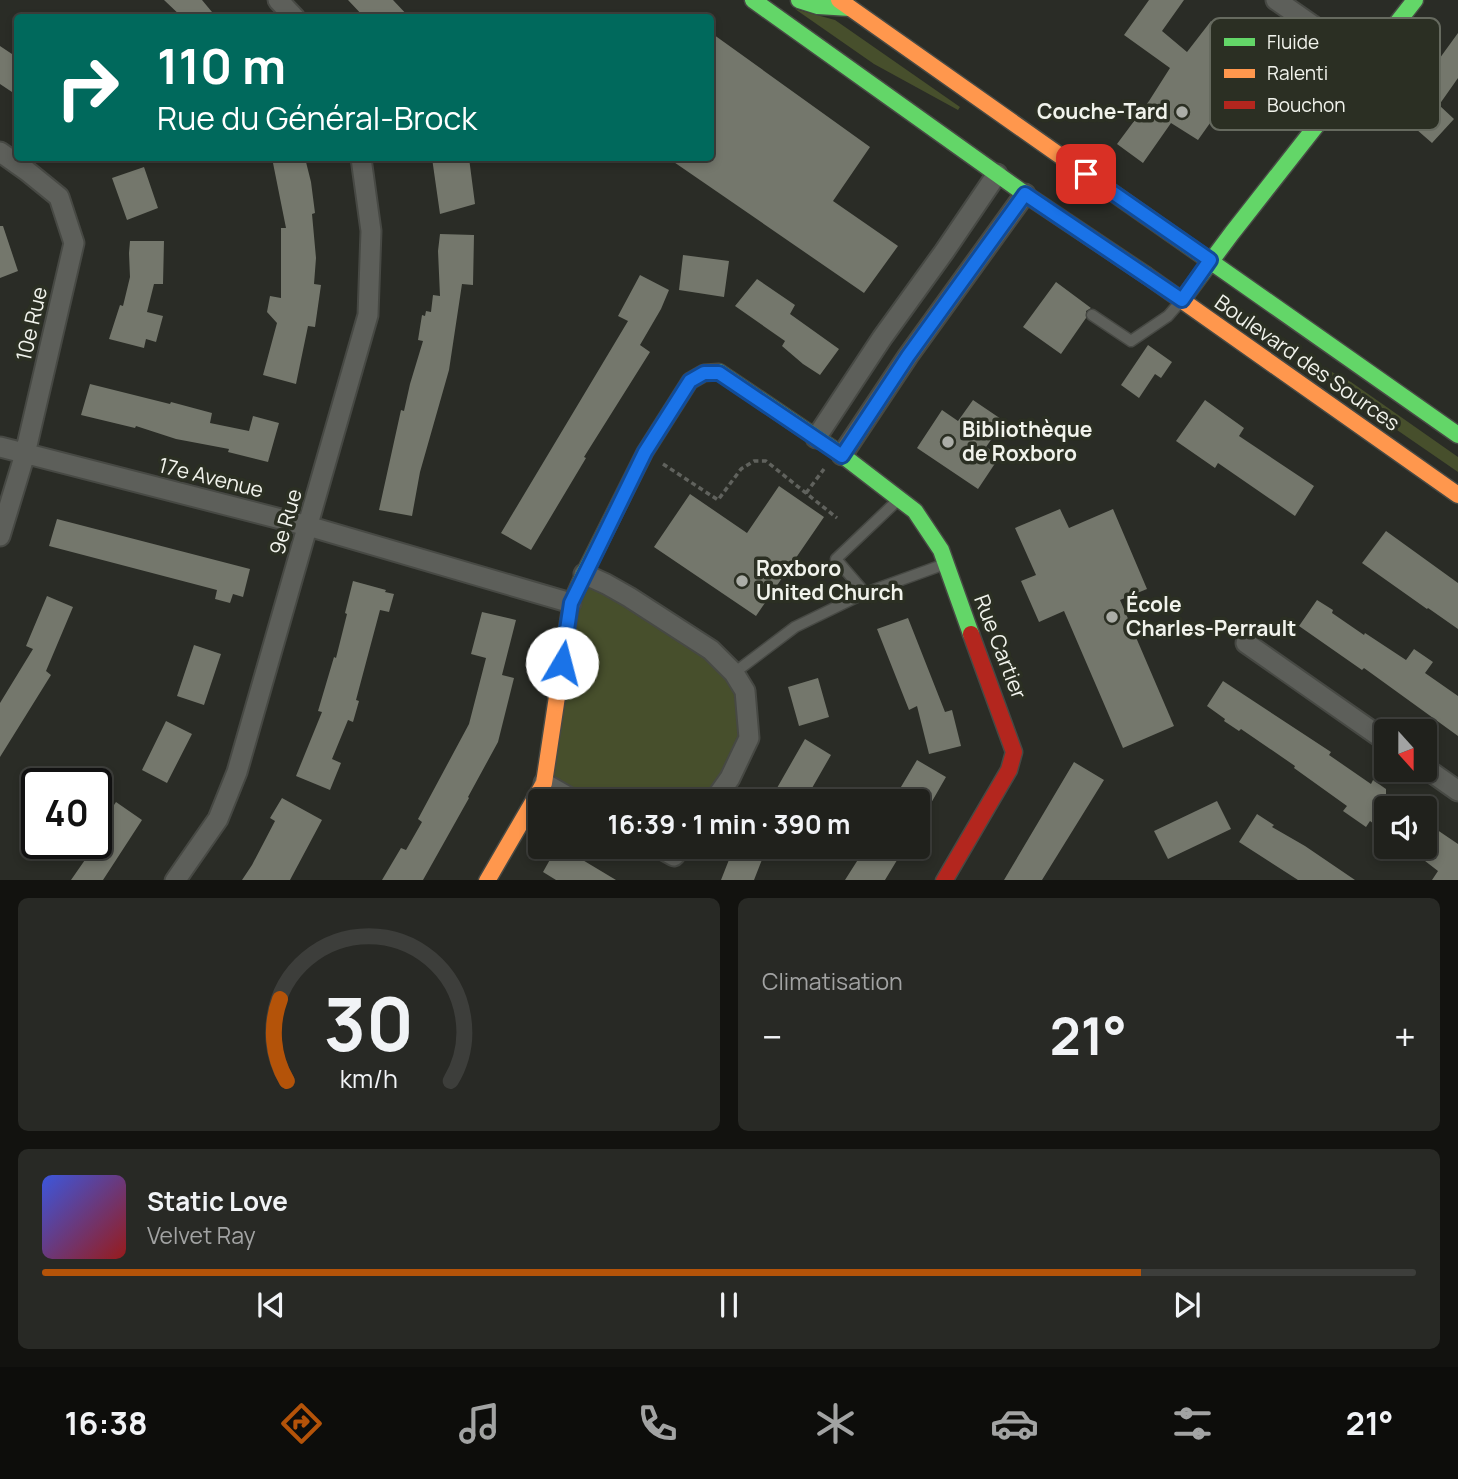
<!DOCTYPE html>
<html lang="fr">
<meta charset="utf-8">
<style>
:root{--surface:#20211c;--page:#282925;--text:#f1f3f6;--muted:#a2a3a3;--line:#3d3e3b;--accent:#b45309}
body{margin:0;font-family:Manrope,sans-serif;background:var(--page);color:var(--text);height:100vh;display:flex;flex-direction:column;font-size:26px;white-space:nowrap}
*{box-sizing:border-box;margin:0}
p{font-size:23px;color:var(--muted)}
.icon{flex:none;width:38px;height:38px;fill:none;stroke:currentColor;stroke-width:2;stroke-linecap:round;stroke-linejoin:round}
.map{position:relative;height:880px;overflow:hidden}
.details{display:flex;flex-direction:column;gap:18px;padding:18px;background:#12120f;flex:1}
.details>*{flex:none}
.guide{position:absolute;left:14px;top:14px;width:700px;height:147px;border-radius:7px;box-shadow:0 4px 10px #0003,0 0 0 2px var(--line);background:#00695c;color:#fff;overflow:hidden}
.needle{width:46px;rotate:159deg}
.buttons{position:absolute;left:1374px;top:719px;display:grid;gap:14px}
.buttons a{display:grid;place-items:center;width:63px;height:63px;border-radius:7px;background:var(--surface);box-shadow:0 4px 10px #0003,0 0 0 2px var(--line);font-size:35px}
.speed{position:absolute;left:21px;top:768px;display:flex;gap:14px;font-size:35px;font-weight:700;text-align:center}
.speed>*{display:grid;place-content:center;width:91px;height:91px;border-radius:50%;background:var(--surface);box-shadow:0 4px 10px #0003,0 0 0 2px var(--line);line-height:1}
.speed .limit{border:4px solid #111;border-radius:10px;background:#fff;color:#111}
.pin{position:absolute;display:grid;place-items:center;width:60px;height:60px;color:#fff;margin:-30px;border-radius:14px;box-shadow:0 4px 10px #0006}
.me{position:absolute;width:77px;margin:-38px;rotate:8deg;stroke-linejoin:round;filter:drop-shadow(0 0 5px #0008)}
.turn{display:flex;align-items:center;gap:24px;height:147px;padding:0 28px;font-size:32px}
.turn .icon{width:91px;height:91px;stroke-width:2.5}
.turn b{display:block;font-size:49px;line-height:60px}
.big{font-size:52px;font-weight:700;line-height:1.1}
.details .tile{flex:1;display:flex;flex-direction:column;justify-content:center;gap:10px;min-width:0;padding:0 24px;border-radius:10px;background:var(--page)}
.details .dial{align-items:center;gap:0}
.dial svg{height:182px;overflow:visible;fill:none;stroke:var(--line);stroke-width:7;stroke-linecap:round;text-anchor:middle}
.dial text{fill:var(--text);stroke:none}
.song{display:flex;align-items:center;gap:21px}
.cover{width:84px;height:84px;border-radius:10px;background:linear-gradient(135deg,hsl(230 70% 55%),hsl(0 70% 35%))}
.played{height:7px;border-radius:4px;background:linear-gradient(90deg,var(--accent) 80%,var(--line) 80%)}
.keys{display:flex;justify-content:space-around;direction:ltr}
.heat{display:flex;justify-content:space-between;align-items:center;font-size:38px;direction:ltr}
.details .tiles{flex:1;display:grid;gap:18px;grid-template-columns:1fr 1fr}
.tile:last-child{grid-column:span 2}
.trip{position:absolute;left:528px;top:789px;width:402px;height:70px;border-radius:7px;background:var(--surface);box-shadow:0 4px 10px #0003,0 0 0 2px var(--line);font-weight:700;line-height:70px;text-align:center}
.tabs{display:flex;height:112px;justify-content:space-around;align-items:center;background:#0d0d0b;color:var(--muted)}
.tabs .icon{width:49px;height:49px}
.tabs .on{color:var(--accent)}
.tabs b{font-size:32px;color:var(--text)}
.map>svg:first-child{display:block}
.green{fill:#474f2c}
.building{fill:#74776c}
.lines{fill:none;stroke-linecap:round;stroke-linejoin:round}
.lane-casing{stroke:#474944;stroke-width:13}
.street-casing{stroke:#474944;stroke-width:23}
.fast-casing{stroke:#474944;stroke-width:19}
.slow-casing{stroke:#474944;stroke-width:19}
.jam-casing{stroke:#474944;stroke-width:19}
.path{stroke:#60625d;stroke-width:3.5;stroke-dasharray:5 3.5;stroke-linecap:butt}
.lane{stroke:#5d5f5a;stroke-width:10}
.street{stroke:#5d5f5a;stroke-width:19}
.fast{stroke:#63d668;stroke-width:16}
.slow{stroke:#ff974d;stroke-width:16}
.jam{stroke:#b3261e;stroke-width:16}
.route-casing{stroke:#114b97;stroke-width:18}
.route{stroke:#1a73e8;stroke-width:12}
.poi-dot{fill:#abada7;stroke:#2b2f23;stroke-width:2.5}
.labels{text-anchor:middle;stroke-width:7;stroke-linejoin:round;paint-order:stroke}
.poi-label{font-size:21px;font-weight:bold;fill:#f1f3ec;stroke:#2b2f23;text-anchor:start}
.street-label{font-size:21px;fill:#f1f3ec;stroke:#2b2f23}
.key{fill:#2b2f23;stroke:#666a5f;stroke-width:2}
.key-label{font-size:19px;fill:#f1f3ec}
</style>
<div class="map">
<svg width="1458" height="881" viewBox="0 0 1458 881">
<rect width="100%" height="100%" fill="#2a2c26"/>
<path class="green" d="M795,9l40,11 125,87 -2,3 -84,-46z
M1280,345l71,37 107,75v15l-180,-124z
M584,574l125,77 24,31 17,47 -33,72h-144l-29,-18z"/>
<path class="building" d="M164,0h38l15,18h-34z
M348,0h45l17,18h-45z
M1149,0h35l-22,31 25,21 24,-31 44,30 -23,30 5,4 -39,55 -27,-17 -28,40 -26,-19 32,-43 21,-33 -46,-33z
M710,32l160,115 -37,54 65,45 -34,47 -196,-135h42z
M1458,33v45l-19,27 15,14 -22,24 -32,-28 34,-38 -5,-4z
M0,46l18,12v38l-18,-12z
M272,158h33l6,24 4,31 -3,1 4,44 -2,26 7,1 -6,42 -7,-1 -12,58 -33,-9 14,-52 -10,-11 3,-16 11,2v-70h5z
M432,158h37l6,46 -35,10z
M144,167l14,41 -31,12 -15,-42z
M0,226h3l15,45 -18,7z
M440,234l34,1 -1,50 -11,-1 -13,86 -29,102 -8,44 -33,-6 22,-100 3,1 6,-27 13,-43 -5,-1 4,-25 3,1 1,-5 5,1 2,-17 7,1 -2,-45z
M130,241h34l-1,43h-9l-7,28 16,4 -7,26 -10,-3 -2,9 -35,-9 11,-34 3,1 7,-29 -1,-24z
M683,255l46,6 -5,36 -45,-7z
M640,275l29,15 -8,19 -21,36 10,7 -66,105 2,1 -55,92 -30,-17 127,-212 -10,-5z
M757,279l38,26 -5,9 49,35 -19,26 -17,-11 -21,-18 3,-5 -50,-35z
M1056,282l35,26 -5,3v7l-25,36 -38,-27z
M1148,345l24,17 -11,16 -6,-4 -16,24 -18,-13z
M90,384l80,20 1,-2 41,11 -2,10 39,8 4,-15 26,7 -11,39 -40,-10 1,-3 -53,-10 -40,-13 -1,2 -54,-13z
M973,400l31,21 -18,26 14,9 -22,33 -61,-41 25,-38 16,11z
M1205,400l39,28 -5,8 75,50 -19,30 -77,-53 -3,5 -39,-27z
M779,486l45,31 -68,99 -102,-69 36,-53 57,39z
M1060,509l9,19 44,-19 34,80 -27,11 54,126 -51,22 -59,-137 -25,11 -18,-41 15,-6 -21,-47z
M57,519l193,50 -7,28 -10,-3 -3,9 -15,-4 2,-9 -168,-44z
M1386,531l72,52v46l-30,-21 -1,1 -65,-46z
M353,581l33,9 -1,2 9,2 -5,18 -9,-2 -24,90 3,1 -6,21 -5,-2 -16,39 9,4 -11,27 -34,-14 26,-64 -4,-1 16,-54 2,1 11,-44 -2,-1z
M47,596l26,11 -27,64 5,4 -51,82v-54l33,-54 -7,-3z
M1317,600l16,10 -1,3 32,22 1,-2 41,27 8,-11 19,13 -8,11 33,23v40l-94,-68 -2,2 -63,-44z
M482,612l34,8 -14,55 12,3 -16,64 -30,55 1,1 -46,82h-41l19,-32 5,2 16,-28 -4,-3 51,-95 17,-66 -15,-4z
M908,618l37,94 7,-2 9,36 -32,8 -12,-48 -8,4 -32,-81z
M194,645l27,9 -17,51 -27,-9z
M818,678l11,39 -30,9 -11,-39z
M1223,681l108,71 -2,3 42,29 2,-4 13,9v5l21,14h-21v25l-16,-12 -4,6 -23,-16 4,-5 -53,-38 1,-2 -54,-37 -2,2 -15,-10 1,-2 -18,-13z
M166,721l26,13 -25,49 -25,-13z
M805,739l26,16 -27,47h-35z
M917,760l29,17 -27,47v-22h-27z
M1074,762l30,18 -62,100h-38z
M282,798l40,22 -32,60h-48l10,-15 23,-44 -5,-3z
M1217,801l14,28 -63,30 -14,-28z
M116,802l26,18 -39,60h-32l25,-36v-12z
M1257,814l17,11 -2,2 33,19 50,34h-57l-59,-38z
M1424,821l34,23v36h-26l6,-9 -31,-24h17z
M557,847l4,1 19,13 1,-2 35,21h-60l-13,-8z
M734,847h33l-13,33h-33z
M866,847h39l-20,33h-40z"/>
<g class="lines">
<defs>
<path id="lane" d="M1092,315l39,26 37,-25 13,-15
M865,593l-29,-34 63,-60
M734,673l61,-46 70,-34 80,-29"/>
<path id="street" d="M278,0l17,18
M1276,0l89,62
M0,152l27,19 32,26 15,46 -49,211 -25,82
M816,438l66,-100 62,-86 53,-78
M0,447l308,79 263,77
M842,455l66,-99 117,-162
M584,574l22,10 23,13 82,53 23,23 11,18 4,47 -19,40 -17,24
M1246,643l140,98
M1424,767l34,24
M544,783l33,19
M658,847l16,9 7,-9
M175,881l43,-62 19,-47 131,-457 3,-84 -10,-73"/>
<path id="fast" d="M753,0l272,194 121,81
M799,0l19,6 32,2
M1086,174l372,261
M1182,300l50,-67 183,-233
M570,610l1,-7 13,-29 61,-122 45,-71 14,-8 15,-1 123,83 73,56 26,39 30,84"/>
<path id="slow" d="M839,0l247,174
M1146,275l312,220
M487,881l57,-98 26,-173"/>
<path id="jam" d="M944,881l65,-111 5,-18 -43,-118"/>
</defs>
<use href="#lane" class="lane-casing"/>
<use href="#street" class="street-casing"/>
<use href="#fast" class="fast-casing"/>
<use href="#slow" class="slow-casing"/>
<use href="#jam" class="jam-casing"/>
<path class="path" d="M663,464l55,36 23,-31 13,-8h12l71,57
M806,493l18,-24"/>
<use href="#lane" class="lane"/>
<use href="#street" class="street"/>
<use href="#fast" class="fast"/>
<use href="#slow" class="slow"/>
<use href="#jam" class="jam"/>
</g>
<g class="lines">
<defs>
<path id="route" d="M562,663l9,-60 74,-151 45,-71 14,-8h15l123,83 66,-100 117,-162 157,106 28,-40 -124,-86"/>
</defs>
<use href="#route" class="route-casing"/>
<use href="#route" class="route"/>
</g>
<g class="poi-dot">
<circle cx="1182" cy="112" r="7"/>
<circle cx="948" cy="442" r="7"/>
<circle cx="742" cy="581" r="7"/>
<circle cx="1112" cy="617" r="7"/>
</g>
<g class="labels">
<g class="poi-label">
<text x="1168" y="119" text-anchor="end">Couche-Tard</text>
<text x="962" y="437">Bibliothèque<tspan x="962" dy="24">de Roxboro</tspan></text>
<text x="756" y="576">Roxboro<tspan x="756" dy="24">United Church</tspan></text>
<text x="1126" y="612">École<tspan x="1126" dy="24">Charles-Perrault</tspan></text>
</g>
<g class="street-label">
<text transform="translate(32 324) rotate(-77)" y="7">10e Rue</text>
<text transform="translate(1307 363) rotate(35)" y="7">Boulevard des Sources</text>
<text transform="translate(211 478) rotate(14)" y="7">17e Avenue</text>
<text transform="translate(286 522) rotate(-74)" y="7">9e Rue</text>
<text transform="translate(1000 647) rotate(69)" y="7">Rue Cartier</text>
</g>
</g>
<rect x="1210" y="18" width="230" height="112" rx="10" class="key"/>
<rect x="1224" y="38" width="31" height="8" fill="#63d668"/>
<rect x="1224" y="69" width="31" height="9" fill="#ff974d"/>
<rect x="1224" y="101" width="31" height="8" fill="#b3261e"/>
<g class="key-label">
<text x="1267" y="49">Fluide</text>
<text x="1267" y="80">Ralenti</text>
<text x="1267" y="112">Bouchon</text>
</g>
</svg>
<div class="buttons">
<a><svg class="needle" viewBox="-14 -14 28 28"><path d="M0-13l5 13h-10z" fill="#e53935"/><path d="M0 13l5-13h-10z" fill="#a2a3a3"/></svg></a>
<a><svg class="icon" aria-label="sound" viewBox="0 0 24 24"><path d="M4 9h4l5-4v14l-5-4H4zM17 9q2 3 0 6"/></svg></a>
</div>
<div class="speed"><div class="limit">40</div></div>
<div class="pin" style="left:1086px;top:174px;background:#d93025"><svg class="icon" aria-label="arrive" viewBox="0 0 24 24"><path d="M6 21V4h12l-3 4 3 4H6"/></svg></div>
<svg class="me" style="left:562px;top:663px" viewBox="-20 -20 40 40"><circle r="19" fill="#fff"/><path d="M0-13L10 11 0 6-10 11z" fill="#1a73e8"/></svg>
<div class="trip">16:39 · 1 min · 390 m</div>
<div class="guide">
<div class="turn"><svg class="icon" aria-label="right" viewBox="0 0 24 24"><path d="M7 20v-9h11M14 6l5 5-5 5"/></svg><div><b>110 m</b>Rue du Général-Brock</div></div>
</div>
</div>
<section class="details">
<div class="tiles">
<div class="tile dial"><svg viewBox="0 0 100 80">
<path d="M14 69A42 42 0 1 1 86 69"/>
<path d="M14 69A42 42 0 0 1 11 33" stroke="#b45309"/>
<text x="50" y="56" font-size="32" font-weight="700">30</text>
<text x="50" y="72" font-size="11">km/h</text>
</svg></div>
<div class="tile"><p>Climatisation</p>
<div class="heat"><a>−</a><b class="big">21°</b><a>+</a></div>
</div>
<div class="tile">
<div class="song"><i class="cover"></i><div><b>Static Love</b><p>Velvet Ray</p></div></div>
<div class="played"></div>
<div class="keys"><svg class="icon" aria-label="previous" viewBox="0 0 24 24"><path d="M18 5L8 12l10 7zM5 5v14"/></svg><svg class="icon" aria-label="pause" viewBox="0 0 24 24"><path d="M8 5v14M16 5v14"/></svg><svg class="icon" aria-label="next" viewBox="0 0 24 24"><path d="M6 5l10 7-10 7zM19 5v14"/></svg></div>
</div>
</div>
</section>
<nav class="tabs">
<b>16:38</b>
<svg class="icon on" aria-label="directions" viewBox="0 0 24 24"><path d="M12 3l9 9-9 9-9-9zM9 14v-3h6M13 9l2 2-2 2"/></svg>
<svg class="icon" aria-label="music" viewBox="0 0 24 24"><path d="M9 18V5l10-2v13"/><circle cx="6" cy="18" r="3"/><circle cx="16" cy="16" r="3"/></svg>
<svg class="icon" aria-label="phone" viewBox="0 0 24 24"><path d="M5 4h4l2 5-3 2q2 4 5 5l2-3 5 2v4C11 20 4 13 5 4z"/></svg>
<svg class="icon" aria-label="climate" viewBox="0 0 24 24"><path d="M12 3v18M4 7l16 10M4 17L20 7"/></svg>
<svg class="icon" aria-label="car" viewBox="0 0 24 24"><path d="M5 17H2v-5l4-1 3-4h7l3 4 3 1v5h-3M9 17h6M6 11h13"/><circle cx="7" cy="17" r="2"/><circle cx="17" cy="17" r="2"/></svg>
<svg class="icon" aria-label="filters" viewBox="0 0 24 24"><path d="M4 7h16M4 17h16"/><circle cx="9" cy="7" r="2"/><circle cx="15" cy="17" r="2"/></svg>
<b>21°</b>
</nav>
